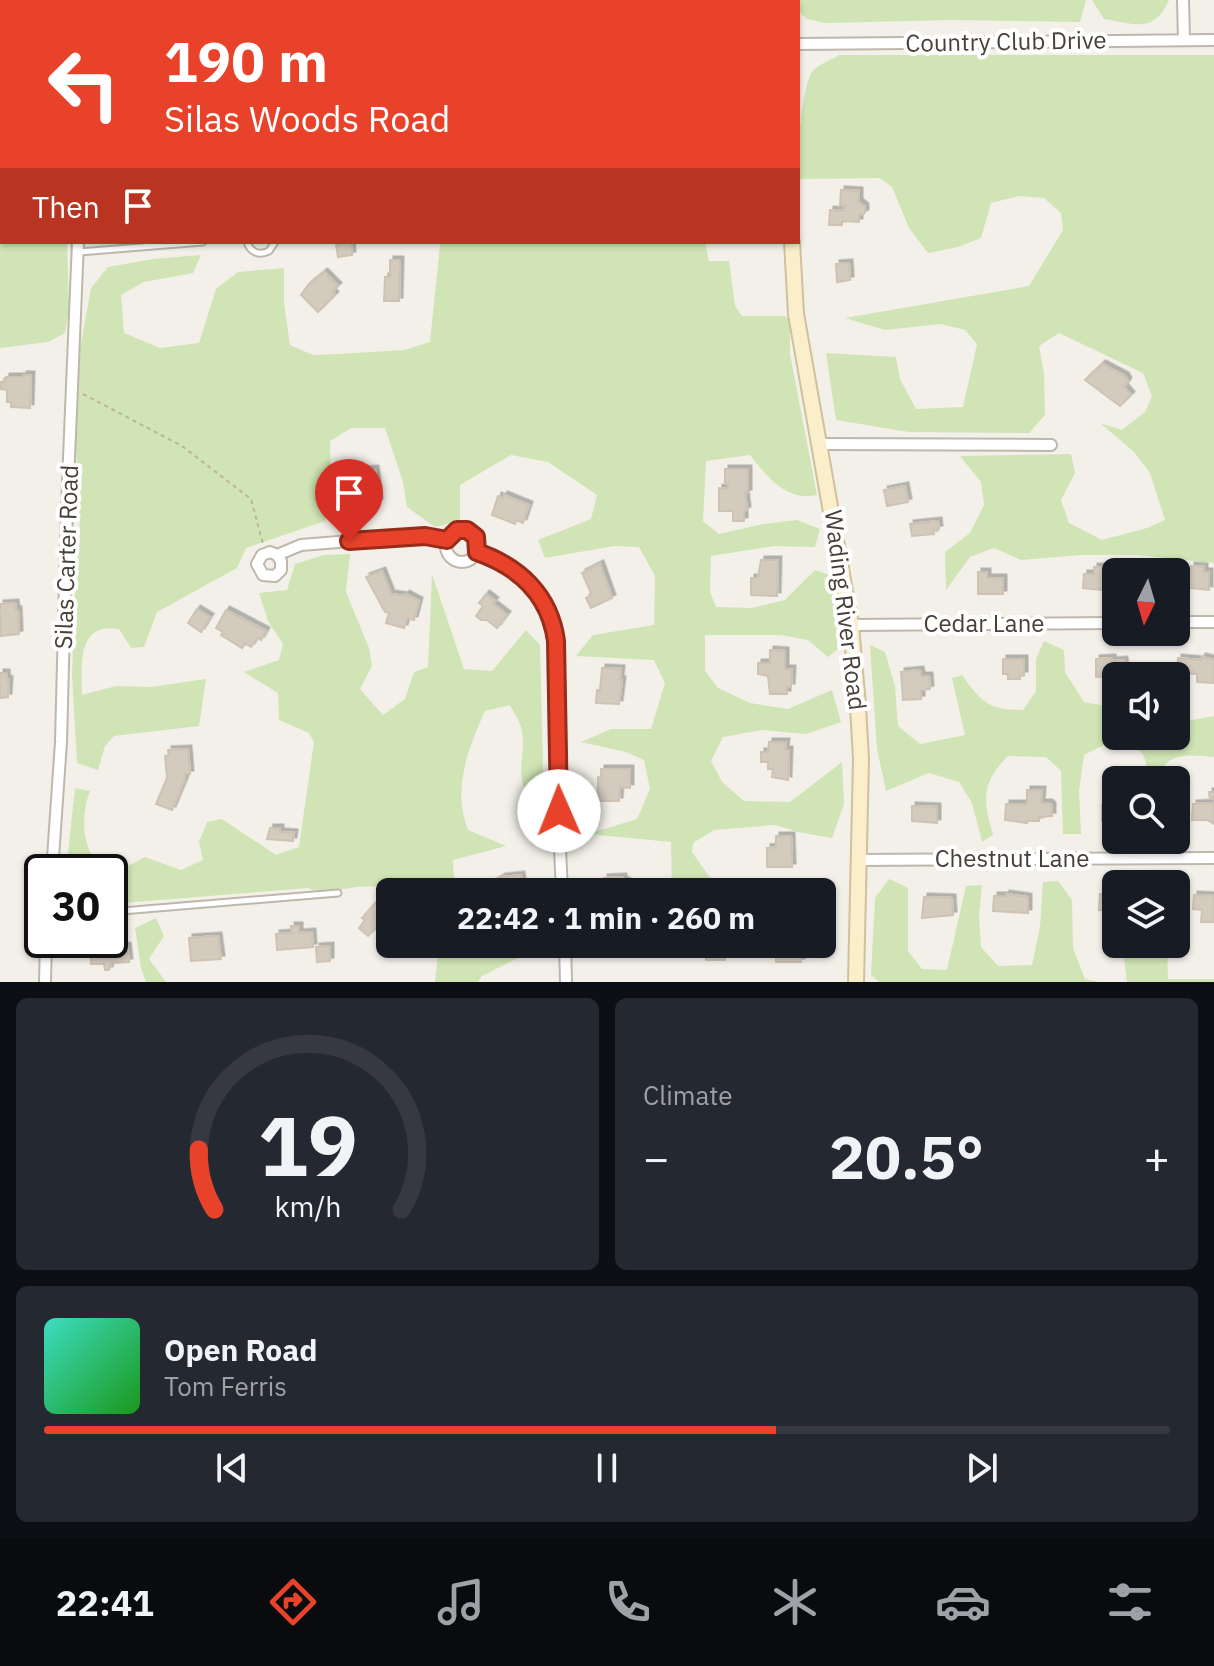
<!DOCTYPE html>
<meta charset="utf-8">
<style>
:root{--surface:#171b24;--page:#242831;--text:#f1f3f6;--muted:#9ea1a6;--line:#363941;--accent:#e8432a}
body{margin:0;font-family:"IBM Plex Sans",sans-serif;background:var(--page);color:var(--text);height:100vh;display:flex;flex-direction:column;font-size:30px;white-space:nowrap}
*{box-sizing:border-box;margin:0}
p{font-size:26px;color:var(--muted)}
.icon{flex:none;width:44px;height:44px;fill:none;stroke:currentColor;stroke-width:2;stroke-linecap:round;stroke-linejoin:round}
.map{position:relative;height:982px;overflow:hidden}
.drawer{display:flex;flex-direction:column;gap:16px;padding:16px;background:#0d0f14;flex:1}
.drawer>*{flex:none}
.top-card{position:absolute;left:0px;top:0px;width:800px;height:244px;box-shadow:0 2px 6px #0004;background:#e8432a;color:#fff;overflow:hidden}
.needle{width:52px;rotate:185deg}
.buttons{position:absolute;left:1102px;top:558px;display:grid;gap:16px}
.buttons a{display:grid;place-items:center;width:88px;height:88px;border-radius:12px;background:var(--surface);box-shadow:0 2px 6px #0004;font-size:40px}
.speed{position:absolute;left:24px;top:854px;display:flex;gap:16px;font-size:40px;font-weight:700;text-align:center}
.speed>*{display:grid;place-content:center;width:104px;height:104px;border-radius:50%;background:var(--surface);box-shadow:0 2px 6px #0004;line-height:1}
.speed .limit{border:4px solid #111;border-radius:12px;background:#fff;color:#111}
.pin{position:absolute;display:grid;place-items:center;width:68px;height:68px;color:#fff;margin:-82px -34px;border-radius:50% 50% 50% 0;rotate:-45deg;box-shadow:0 0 8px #0007}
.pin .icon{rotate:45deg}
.me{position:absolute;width:88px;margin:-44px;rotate:359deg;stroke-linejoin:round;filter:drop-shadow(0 0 6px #0008)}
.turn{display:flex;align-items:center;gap:28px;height:168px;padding:0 32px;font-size:36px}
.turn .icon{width:104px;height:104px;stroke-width:2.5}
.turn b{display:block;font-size:56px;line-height:68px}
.then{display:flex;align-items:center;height:76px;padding:0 32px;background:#0003;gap:16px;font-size:30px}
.big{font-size:60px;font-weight:800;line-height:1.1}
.drawer .widget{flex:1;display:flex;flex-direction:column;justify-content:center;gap:12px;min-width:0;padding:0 28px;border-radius:12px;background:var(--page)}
.drawer .dial{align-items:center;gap:0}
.dial svg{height:208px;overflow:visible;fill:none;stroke:var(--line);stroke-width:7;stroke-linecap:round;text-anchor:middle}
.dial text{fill:var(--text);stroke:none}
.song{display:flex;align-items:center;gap:24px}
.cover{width:96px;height:96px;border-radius:12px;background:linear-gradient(135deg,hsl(170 70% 55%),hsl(120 70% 35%))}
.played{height:8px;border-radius:4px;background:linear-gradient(90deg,var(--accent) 65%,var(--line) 65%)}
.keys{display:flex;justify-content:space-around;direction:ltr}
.heat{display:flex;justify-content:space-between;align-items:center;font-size:44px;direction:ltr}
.drawer .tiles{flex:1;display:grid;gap:16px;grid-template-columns:1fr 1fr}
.widget:last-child{grid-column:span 2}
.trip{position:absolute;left:376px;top:878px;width:460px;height:80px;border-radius:12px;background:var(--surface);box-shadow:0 2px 6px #0004;font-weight:800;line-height:80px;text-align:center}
.tab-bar{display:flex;height:128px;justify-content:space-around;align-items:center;background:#090b0e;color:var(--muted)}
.tab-bar .icon{width:56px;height:56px}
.tab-bar .selected{color:var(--accent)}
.tab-bar b{font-size:36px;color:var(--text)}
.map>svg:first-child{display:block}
.green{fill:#d0e4b5}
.building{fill:#d4cbbf;stroke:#cec3b3;stroke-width:2;filter:url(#shadow)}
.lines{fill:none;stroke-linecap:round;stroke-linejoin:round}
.lane-casing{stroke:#beb7ac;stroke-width:9}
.street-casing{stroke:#beb7ac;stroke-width:14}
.secondary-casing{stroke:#cfc19c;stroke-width:18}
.path{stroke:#beb29e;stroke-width:2;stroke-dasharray:4 4;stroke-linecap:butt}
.lane{stroke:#fff;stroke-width:5}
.street{stroke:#fff;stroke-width:10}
.secondary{stroke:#faeecb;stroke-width:14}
.route-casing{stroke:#972c1b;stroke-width:20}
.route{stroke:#e8432a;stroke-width:14}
.labels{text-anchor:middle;stroke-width:8;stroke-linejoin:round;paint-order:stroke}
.street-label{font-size:24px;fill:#464038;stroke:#fff}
</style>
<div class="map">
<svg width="1214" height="982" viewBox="0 0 1214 982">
<defs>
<filter id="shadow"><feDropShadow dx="3.5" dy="-3.5" stdDeviation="0" flood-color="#0004"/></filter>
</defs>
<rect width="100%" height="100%" fill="#f3f0e9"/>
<path class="green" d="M0,0l51,2h-49v240h65l2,67 -4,24 -17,9 -48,6z
M785,0h301l-6,22 -129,-2 -126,3 -18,-4 -9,-8v-9z
M1092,0h77c-15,34 -34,24 -65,19z
M839,55h375v508l-76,-8h-57l-60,5 -27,-12 -24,9 -24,33 -1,-38 25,-19 14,-28 -3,-23 -21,-26 111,-2 4,19 -14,27 8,23 33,17 45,-12 18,-8 -15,-47 -16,-21 -34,-29 22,7 23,-18 7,-16 -9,-23 -84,-40 -20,13 5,28 1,41 -16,18 -120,-1 -73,-12 -10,-67 70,4 4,22 16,30 47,-2 14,-63 -12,-14 -24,-6 -56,6 -40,-12 184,-32 34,-56 -2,-17 -17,-15 -25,-2 -28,7 -10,35 -23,9 -30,6 -19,-25 -17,-41 -12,-9 -80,1c-5,-17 2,-93 12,-107 5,-7 19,-12 27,-17z
M438,242h267l4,19h20l6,45 7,10h43l5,4v34l27,141c-31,7 -51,-20 -67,-40l-44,6 -3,60 16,13 44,-10 34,-4 23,9 -5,18 -41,-1 -63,10 -1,36 6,15 36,1 33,-8 30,-30 17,6 6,73 -10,8 -20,-17 -27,-5h-76v36l13,17 32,15 38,6 44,-19 9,32 -35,12 -44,-4 -39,7 -12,24 11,21 22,19 46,1 52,-40 2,42 -12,34 -34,-6 -23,-7 -61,5 -21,13 -1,9 28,40h-48l-1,-50 -83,-8 49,-15 13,-30 -6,-29 -18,-8 -45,-10 30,-13h40l14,-46 -11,-23 -78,-4 17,-21 61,-10 1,-49 -16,-29 -25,-1 -69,12 -7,-18 53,-21 6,-24 -49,-33 -37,-7 -51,30v36l-25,6 -28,-20 -4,-25 -18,-54h-34l-21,13 1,69 -6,11 -79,27 -9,20 -80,44 -13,35 -13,1 -12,-19c-43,-7 -37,37 -37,66l34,-9 35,1 55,-8 -7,47 -85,10 -9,10 -7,24 -21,-7 -5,-88 2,-69 6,-72 -7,-145 18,-101 17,-21 45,-8 48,-4 -8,18 -49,9 -23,13 3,38 36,15 39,-5 17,-54 22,-17 46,-4v35l6,42 23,10 26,-1 65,-4 26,-8 10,-97z
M350,554l-4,38 23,56 3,18 -12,23 23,26 22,-16 9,-27 14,-5 4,-93 32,95 28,2 34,-41 14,15 4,162c-38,-21 -15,-48 -23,-80 -2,-7 -8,-16 -11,-22l-25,6c-17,38 -33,78 -17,119l38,16 -53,14 2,32h-59l-12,-6 -28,1 -34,6 -14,-5 -198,16v-32l3,2 32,-17 36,13 22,-10 -4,-18 8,-20 15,-3 54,36 23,-8 15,-105 -5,-9 -30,-13 -1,-27 -34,-21 35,-12 4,-16 -15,-23 -9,-28 28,-3 8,-26 29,-9z
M1044,641l20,9 1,22 19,30 32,6v28h60v-33l11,18 27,-5v41c-23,-2 -51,-7 -54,23h-13c0,-34 -7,-30 -37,-38l-26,13 -5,36 2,43h-18l-2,-63 -15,-14 -38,-1c-27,27 -25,44 -15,79l-11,7 -10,-39 -13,-21 -30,-9 -43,18 -9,-42 -7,-104 15,7 10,34 3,40 22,18 45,-9 -13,-57 10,-3c19,27 27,35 61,35l13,-19v-32z
M75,788l15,3c-8,20 -9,51 5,69 3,4 11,8 15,12h-44z
M889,879l19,9v63l14,18 25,1 19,-84 16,-1 -3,30 2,32 17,19 34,-1 8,-38 3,-45 15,-1 14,19 1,48 12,31 14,3h-220l-8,-7 4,-77z
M156,918l8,18 -15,23 17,23h-20l-5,-14 -6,-40z
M439,944h28l4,3 52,-2 -5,13 -36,18 -4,6h-43z
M1127,944h40l1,35h46v3h-87l-4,-31z"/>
<path class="building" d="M841,190l18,1v11l6,5v6l-6,2v7l-17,-1v4h-13l1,-15 14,1 1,-5h-5z
M351,242l1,13 -14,2 -2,-13z
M390,260h10l-1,41h-15l1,-24h5z
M849,263l1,17 -13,2 -1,-18z
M324,272l14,14 -6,6 3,3 -17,17 -17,-17 8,-11z
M1102,364l23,12 3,5 -4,6 7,8 -11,11 -35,-26z
M23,375h8l-1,33 -19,-1v-5h-4v-12l-7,-1 1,-7h4l1,-5h17z
M375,469l4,33h-15l-1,-12 -18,2 -1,-20z
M725,469h23v24h-3l2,17 -3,1v10h-11v-10h-14v-23l9,1v-5h-3z
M905,486l3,16 -21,4 -3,-16z
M504,495l25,10 -6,18 -7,-3 -1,4 -23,-9 6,-19 5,2z
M938,521l1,8 -6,1 1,4 -22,2 -2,-12z
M761,560h17l-1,36 -26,-1v-17h7z
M600,564l12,34 -21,10 -5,-10 6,-3 -10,-22z
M1191,566l13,1v5h5v18l-28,-3v-16l10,1z
M1094,567l23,1 -1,23h-10v-3h-5v2l-18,-2 1,-14h10z
M382,571l9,23 14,2 1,-2 13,7 -5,19 -7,-2 -3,10 -18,-5 3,-10 -4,-1 -19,-35z
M978,572h9v6h16v16h-25z
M486,594l9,7 -3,2 15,12 -10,13 -10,-8h-6l-5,-4 7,-10 -4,-3z
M15,603l1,7h2l1,24 -18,2 -1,-32z
M197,609l13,8 -9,15 -13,-9z
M226,610l40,21 -5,9 -3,-3 -7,10 -6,-4 -3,5 -21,-13 2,-3 -7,-4z
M770,650l15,1v18h7l-1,18h-4v7h-17l-2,-18 -10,-2v-11h12z
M1202,657l12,3v23l-17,-1v-8l-20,-1 1,-15 23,2z
M1112,658v3l12,-1 1,16 -29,1v-18z
M1003,659h21v16h-4v4h-12v-5h-5z
M602,668l19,1 -1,11h2l-3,24 -23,-1 1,-13 3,1z
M920,670l1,6h8l1,13 -9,1v9l-18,1 -2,-28z
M0,673h6l1,8 2,-1 -1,17 -8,1z
M769,742h17l-1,8h4l-1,30 -16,-3 1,-8h-5v-7h-7v-10h7z
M188,749l2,25h-6l1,5 -13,31 -16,-6 11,-26 -2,-22 4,-1 -1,-5z
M601,769h29v19l-10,-1 -1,14h-21v-24l3,1z
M1027,790h15l-1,13h8l3,3v10l-13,1v4h-12v2l-22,-3 1,-16h21z
M1209,792h5v32l-7,-4h-15l1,-16 21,-1v-4h-4z
M1102,805h14v17l-14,-1z
M912,806l25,1v16l-25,-2z
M270,828h10v4l14,1 -1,8 -26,-2z
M776,836h15l1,31h-25v-19l9,-1z
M521,875l2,17h-20v-3l-10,-1 -1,-5 10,-6z
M623,877v3l8,4 -2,8h-29v-5h5l-1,-9z
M1006,894l22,3v16l-35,-2 1,-15h12z
M1100,894l16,1v17l-17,-2z
M1194,895l20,1v26h-13l1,-12 -9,-1z
M924,897l28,1 1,17 -31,3z
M377,901l13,10v13l-7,-3 -15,15 -9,-8 6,-8 -3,-2z
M291,926h8v7l13,-1 1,15 -36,3 -1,-16 16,-1z
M218,936l3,23 -30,2 -2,-23z
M776,944h23l2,18h-25z
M127,946l2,16 -18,1 -2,7h-4l-1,-6h-13l-1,-14z
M330,946v15l-13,1 -1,-15z
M706,946h18l1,14h-19z"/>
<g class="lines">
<defs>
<path id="lane" d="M247,242c3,10 12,14 22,9l6,-9
M79,252l124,-10
M110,912l228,-19"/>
<path id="street" d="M68,0v2
M1183,0l1,40
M798,44l416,-4
M821,444l230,1
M446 546a16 16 0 1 1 32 0a16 16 0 1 1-32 0Z
M477,552c33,12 65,33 76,68 9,31 3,67 3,99 1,58 3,115 6,173
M277,555l4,6v9l-6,6 -12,-1 -6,-11 5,-9 8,-3 7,3 24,-10 111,-9h13l22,4
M1176,622h38
M851,625l265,-2
M858,860l356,-2
M52,872l9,-130 6,-236 11,-264
M565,944l1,38
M45,982l1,-42"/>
<path id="secondary" d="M764,0l1,2
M792,242l4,72 55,311 7,81 3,53 -5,223"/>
</defs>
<use href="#lane" class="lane-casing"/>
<use href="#street" class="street-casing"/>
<use href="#secondary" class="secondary-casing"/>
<path class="path" d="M83,394l99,52 69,53 12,45"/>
<use href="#lane" class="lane"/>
<use href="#street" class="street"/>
<use href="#secondary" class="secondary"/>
</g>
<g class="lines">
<defs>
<path id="route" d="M349,541l76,-5 22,4 10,-10h10l9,7 1,15c43,15 73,44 79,89l3,170"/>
</defs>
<use href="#route" class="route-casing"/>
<use href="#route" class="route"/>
</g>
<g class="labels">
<g class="street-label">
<text transform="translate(1006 42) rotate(-1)" y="8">Country Club Drive</text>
<text transform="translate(67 557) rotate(-88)" y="8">Silas Carter Road</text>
<text transform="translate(845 610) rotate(83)" y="8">Wading River Road</text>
<text x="984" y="632">Cedar Lane</text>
<text x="1012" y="867">Chestnut Lane</text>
</g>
</g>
</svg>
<div class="buttons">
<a><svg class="needle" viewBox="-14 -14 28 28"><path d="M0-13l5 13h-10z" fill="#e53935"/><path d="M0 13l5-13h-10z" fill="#9ea1a6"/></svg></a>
<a><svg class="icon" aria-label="sound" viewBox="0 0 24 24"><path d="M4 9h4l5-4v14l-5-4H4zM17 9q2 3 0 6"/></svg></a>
<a><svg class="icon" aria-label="search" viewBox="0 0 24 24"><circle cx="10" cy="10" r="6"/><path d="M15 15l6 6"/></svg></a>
<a><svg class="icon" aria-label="layers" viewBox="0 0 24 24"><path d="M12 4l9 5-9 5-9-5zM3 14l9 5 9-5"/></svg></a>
</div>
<div class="speed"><div class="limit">30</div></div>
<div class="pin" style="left:349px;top:541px;background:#d93025"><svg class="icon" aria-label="arrive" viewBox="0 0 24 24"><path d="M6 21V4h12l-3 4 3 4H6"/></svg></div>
<svg class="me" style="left:559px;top:811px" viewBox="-20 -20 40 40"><circle r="19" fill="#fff"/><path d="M0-13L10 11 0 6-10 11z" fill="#e8432a"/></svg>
<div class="trip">22:42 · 1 min · 260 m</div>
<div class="top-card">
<div class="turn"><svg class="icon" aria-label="left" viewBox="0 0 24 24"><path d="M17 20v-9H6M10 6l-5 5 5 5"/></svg><div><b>190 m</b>Silas Woods Road</div></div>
<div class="then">Then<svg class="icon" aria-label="arrive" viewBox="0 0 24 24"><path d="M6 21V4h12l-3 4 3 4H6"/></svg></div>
</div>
</div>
<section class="drawer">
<div class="tiles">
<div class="widget dial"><svg viewBox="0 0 100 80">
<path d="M14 69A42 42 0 1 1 86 69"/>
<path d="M14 69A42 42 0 0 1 8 46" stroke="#e8432a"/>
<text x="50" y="56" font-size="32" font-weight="700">19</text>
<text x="50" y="72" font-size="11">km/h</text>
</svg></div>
<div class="widget"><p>Climate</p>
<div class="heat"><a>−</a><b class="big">20.5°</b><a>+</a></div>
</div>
<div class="widget">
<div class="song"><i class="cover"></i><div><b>Open Road</b><p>Tom Ferris</p></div></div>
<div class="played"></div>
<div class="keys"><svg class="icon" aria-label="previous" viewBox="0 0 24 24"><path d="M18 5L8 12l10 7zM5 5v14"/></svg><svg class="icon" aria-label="pause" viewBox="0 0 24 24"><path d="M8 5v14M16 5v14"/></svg><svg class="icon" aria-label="next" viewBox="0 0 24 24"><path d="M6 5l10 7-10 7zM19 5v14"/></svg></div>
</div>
</div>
</section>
<nav class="tab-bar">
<b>22:41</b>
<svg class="icon selected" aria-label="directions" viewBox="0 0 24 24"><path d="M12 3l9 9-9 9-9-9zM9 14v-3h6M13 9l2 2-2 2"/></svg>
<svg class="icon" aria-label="music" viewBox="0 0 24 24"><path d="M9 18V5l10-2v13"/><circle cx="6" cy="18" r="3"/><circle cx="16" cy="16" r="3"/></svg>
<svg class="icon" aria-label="phone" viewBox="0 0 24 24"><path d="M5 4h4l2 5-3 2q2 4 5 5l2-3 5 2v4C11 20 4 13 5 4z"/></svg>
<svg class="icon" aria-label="climate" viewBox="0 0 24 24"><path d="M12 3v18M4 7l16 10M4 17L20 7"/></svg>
<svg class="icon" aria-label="car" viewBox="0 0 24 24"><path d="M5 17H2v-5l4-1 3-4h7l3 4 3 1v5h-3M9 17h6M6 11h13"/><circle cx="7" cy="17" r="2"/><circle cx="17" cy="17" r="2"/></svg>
<svg class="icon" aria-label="filters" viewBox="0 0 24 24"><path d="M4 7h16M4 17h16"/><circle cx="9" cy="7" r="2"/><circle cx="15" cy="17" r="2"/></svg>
</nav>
